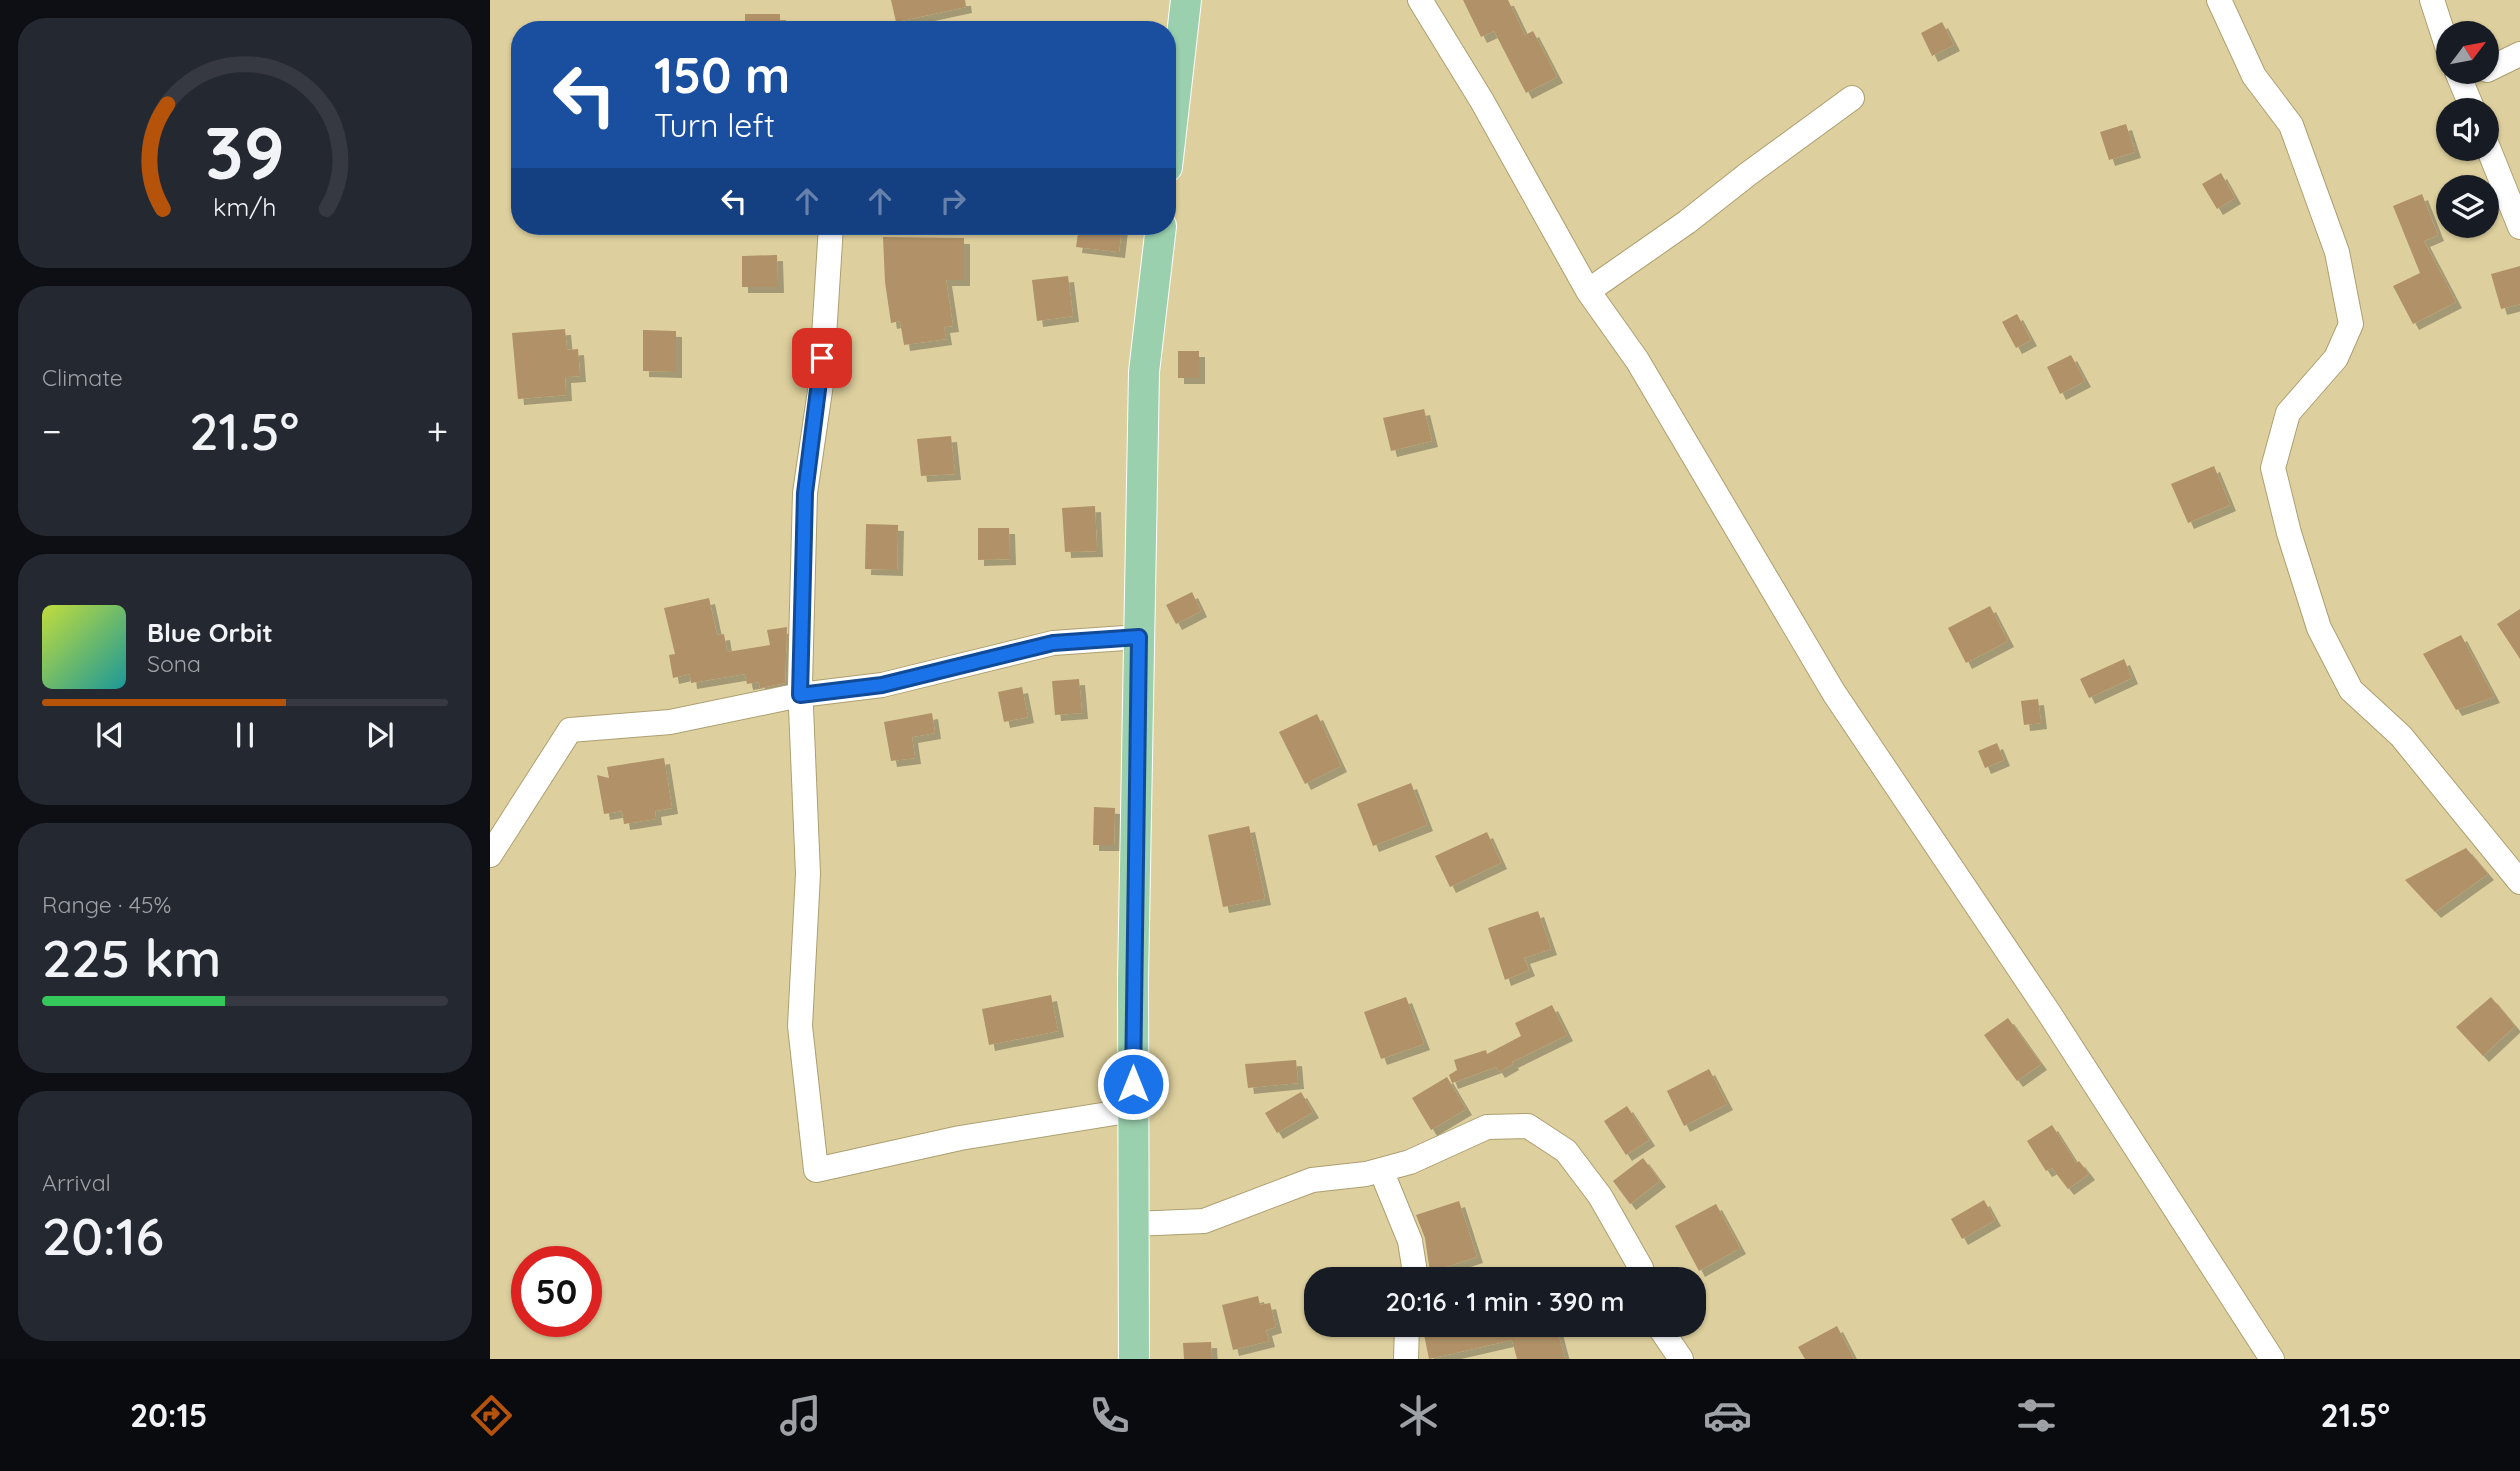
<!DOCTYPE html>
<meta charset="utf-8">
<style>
:root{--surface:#171b24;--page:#242831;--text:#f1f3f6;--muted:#9ea1a6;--line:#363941;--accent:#b45309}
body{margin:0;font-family:Quicksand,sans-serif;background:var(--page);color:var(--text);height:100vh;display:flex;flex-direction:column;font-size:26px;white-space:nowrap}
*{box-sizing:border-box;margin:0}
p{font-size:23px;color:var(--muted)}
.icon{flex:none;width:38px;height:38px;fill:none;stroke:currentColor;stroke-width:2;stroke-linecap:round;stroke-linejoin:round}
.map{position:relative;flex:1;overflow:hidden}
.panel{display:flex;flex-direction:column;gap:18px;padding:18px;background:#0d0f14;width:490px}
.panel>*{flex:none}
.banner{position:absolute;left:21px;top:21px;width:665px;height:214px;border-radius:28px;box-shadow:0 2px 5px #0004;background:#1a4fa0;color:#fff;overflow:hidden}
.needle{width:46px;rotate:58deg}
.tools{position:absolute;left:1946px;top:21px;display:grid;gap:14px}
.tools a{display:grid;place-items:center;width:63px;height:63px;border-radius:50%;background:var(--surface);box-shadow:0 2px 5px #0004;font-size:35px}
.speed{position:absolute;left:21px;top:1246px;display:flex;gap:14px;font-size:35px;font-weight:700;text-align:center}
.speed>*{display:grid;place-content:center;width:91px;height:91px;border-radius:50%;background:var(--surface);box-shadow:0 2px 5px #0004;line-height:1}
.speed .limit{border:10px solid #d22;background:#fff;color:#111}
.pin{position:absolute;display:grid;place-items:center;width:60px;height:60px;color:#fff;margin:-30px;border-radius:14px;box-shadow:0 4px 10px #0006}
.me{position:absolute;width:77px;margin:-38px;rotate:0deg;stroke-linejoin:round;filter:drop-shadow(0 0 5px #0008)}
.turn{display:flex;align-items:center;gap:24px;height:147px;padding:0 28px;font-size:32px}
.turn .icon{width:91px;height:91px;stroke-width:2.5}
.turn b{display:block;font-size:49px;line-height:60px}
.lanes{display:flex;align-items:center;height:66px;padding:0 28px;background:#0003;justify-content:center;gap:35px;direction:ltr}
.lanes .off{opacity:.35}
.big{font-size:52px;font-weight:600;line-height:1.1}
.panel .card{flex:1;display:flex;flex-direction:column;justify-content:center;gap:10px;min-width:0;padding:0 24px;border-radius:28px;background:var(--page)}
.panel .dial{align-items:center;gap:0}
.dial svg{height:182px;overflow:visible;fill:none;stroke:var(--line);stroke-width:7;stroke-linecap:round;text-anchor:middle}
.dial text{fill:var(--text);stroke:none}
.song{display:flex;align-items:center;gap:21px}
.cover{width:84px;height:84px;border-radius:10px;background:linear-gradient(135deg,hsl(70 70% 55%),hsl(180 70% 35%))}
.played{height:7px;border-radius:4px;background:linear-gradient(90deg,var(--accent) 60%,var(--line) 60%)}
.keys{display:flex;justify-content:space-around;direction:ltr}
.heat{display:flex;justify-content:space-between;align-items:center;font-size:38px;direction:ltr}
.charge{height:10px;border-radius:5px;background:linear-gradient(90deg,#34c759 45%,var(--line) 0)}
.trip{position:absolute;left:814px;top:1267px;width:402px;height:70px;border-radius:28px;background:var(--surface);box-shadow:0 2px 5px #0004;font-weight:600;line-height:70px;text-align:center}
.tabs{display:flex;height:112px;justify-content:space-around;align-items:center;background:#090b0e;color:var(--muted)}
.tabs .icon{width:49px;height:49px}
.tabs .current{color:var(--accent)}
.tabs b{font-size:32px;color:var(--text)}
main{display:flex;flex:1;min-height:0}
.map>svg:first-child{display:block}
.building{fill:#b09168;filter:url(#shadow)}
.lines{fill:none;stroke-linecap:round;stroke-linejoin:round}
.minor-casing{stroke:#ad9f70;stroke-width:26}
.major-casing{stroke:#fff;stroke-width:32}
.minor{stroke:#fff;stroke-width:24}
.major{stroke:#9ad0ae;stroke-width:30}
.route-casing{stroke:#114b97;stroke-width:18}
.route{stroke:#1a73e8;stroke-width:12}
</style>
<main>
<section class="panel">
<div class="card dial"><svg viewBox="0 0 100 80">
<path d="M14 69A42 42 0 1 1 86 69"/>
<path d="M14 69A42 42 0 0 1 16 23" stroke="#b45309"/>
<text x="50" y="56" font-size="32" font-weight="700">39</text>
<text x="50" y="72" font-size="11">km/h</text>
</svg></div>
<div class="card"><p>Climate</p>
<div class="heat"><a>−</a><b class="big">21.5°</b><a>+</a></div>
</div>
<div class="card">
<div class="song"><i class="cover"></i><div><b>Blue Orbit</b><p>Sona</p></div></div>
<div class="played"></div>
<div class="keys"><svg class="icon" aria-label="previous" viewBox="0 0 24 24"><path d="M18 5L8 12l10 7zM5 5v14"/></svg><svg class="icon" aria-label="pause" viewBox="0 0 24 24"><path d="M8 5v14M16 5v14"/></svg><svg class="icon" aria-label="next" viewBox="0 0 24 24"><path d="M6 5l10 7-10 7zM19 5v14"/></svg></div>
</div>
<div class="card"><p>Range · 45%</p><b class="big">225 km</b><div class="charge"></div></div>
<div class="card"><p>Arrival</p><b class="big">20:16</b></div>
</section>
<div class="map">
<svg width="2030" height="1359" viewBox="0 0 2030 1359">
<defs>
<filter id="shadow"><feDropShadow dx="6" dy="6" stdDeviation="0" flood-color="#0004"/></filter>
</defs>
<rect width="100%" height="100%" fill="#ded09e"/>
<path class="building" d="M401,0h74l1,7 -70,15z
M973,0h45l17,35 8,-4 24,46 -31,16 -32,-62 -13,6z
M255,14h35v16h-35z
M1452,22l12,23 -22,11 -11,-23z
M1636,124l9,28 -26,8 -9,-28z
M1731,173l14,25 -18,11 -15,-25z
M1932,194l16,41 -14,6 32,61 -43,22 -20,-38 27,-13 -27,-67z
M589,226h43l-3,26 -43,-5z
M393,237l81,1v42h-18l7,46 -9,1 2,12 -42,6 -4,-24 -9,2 -6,-41z
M287,255l1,32h-36v-31z
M2030,266v38l-19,5 -10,-35z
M578,276l5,40 -36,5 -5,-41z
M1527,314l14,26 -15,8 -14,-26z
M75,329l2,21 11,-1 2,27 -15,1 1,18 -48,4 -6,-66z
M153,330l33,1v41l-33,-1z
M688,351h21v27h-21z
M1581,355l14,26 -25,13 -13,-27z
M934,409l8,32 -41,10 -8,-33z
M461,436l4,38 -34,2 -4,-37z
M1724,466l16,39 -42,18 -17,-39z
M605,506l2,45 -32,1 -3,-44z
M376,524l32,1 -1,45 -32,-1z
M488,528h31l1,31 -32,1z
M702,592l9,19 -25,13 -10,-19z
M219,598l8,37 7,-1 3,18 43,-7 -3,-15 20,-3 -2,56 -25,5 -1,-6 -12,2 -2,-10 -54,9 -1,-9 -17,4 -4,-23 6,-1 -11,-46z
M1500,606l18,35 -42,22 -18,-35z
M2030,609v50l-23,-35z
M1971,635l33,62 -38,13 -33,-56z
M1634,659l8,19 -43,20 -9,-19z
M589,679l3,34 -27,2 -3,-34z
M532,687l6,30 -24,5 -6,-30z
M1548,699l3,24 -17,2 -3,-24z
M442,713l3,20 -23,4 3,21 -24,3 -7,-39z
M827,714l24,52 -36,18 -26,-52z
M1507,743l7,17 -19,8 -7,-17z
M174,758l8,50 -17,3 1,8 -32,5 -2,-13 -18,3 -7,-39 12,3 -2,-11z
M921,783l16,42 -54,21 -16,-42z
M604,807l21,1 -1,37h-21z
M759,826l16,73 -42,8 -15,-72z
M997,832l14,31 -51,24 -15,-31z
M1976,848l22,26 -53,38 -30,-32z
M1048,911l13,38 -27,9 5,12 -24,10 -17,-52z
M561,995l7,36 -69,14 -7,-36z
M916,997l18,47 -43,15 -17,-47z
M2001,997l24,29 -32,30 -27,-29z
M1062,1005l15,30 -55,27 1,2 -14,8 -3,-5 -44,16 -3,-8 8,-5 -3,-10 32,-10 1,4 34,-18 -6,-13z
M1518,1018l33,46 -24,17 -33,-46z
M806,1060l2,23 -50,5 -3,-24z
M1219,1069l18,35 -43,22 -17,-35z
M957,1077l19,32 -35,21 -19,-32z
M811,1092l12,20 -36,21 -12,-20z
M1137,1106l22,34 -23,15 -22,-34z
M1562,1125l24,38 3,-2 10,13 -21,15 -16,-21 -6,3 -19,-30z
M1153,1158l17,23 -30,23 -17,-23z
M1494,1200l11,20 -33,19 -11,-20z
M969,1201l18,56 -47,15 -5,-34 -9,-23z
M1226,1204l24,44 -41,23 -24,-45z
M768,1296l2,9 10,-2 6,24 -10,3 3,11 -36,9 -11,-45z
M932,1325h134l9,34h-48l-5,-19 -83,19z
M1347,1326l17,33h-49l-7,-12z
M721,1342l1,17h-28l-1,-16z"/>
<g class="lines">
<defs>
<path id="minor" d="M930,0l62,101 106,190 49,69 197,333 215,320 223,346
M1729,0l35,76 37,49 46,127 14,72 -15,34 -48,55 -15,55 16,65 30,95 32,62 50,46 119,146
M1942,0l16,49
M1997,70l33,-16
M1967,72l16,38
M1997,145l33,82
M341,226l-10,158 -16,109 -5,191 8,190 -8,152 16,144 144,-32 173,-28
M1098,291l99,-69 61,-48 104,-76
M0,855l80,-125 100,-8 130,-27 82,-10 171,-42 86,-6
M891,1170l29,71 6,38
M643,1224l71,-3 108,-41 54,-6 44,-12 77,-35 41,-1 38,25 34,45 41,72 3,11
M1168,1325l23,34
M916,1359l1,-34"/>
<path id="major" d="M677,167l19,-167
M644,1359l-1,-379 11,-608 17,-146"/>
</defs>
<use href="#minor" class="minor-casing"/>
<use href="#major" class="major-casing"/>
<use href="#minor" class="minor"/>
<use href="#major" class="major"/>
</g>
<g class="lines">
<defs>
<path id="route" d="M332,358l-17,135 -5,202 82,-10 171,-42 86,-6 -6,447"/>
</defs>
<use href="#route" class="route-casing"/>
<use href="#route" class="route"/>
</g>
</svg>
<div class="tools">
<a><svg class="needle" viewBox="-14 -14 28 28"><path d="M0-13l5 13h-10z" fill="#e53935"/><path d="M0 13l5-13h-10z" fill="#9ea1a6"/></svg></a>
<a><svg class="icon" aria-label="sound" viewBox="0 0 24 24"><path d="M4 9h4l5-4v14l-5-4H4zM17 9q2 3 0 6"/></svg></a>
<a><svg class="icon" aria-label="layers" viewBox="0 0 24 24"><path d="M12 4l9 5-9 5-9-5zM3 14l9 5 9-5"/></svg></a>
</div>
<div class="speed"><div class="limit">50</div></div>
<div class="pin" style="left:332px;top:358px;background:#d93025"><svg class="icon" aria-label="arrive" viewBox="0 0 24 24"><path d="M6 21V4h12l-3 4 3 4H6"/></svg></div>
<svg class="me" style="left:643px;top:1084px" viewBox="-20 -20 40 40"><circle r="17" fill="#1a73e8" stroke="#fff" stroke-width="3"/><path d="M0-11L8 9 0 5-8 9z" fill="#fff"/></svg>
<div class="trip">20:16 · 1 min · 390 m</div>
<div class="banner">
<div class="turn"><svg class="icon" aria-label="left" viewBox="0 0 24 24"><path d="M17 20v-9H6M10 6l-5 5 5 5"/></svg><div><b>150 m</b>Turn left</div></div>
<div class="lanes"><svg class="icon" aria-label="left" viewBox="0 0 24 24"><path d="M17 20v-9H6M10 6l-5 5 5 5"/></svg><svg class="icon off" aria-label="ahead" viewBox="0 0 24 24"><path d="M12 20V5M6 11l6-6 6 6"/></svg><svg class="icon off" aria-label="ahead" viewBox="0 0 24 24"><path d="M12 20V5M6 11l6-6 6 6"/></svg><svg class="icon off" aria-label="right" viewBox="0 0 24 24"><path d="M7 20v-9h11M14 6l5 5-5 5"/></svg></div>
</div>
</div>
</main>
<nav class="tabs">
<b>20:15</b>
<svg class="icon current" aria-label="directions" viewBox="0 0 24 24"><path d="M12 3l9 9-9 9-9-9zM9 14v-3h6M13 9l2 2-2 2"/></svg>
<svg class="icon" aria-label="music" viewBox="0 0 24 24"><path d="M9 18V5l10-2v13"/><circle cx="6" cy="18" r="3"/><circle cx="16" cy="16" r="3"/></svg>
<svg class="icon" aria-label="phone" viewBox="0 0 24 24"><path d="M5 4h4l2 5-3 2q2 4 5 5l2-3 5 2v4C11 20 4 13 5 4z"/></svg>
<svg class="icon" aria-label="climate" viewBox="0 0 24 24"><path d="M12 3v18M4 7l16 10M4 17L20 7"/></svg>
<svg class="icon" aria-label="car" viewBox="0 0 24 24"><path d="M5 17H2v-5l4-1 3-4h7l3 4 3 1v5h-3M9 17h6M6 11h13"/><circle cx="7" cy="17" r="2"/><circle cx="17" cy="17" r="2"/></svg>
<svg class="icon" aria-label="filters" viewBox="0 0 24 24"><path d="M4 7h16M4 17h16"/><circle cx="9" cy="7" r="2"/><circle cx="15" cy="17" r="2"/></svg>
<b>21.5°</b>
</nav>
